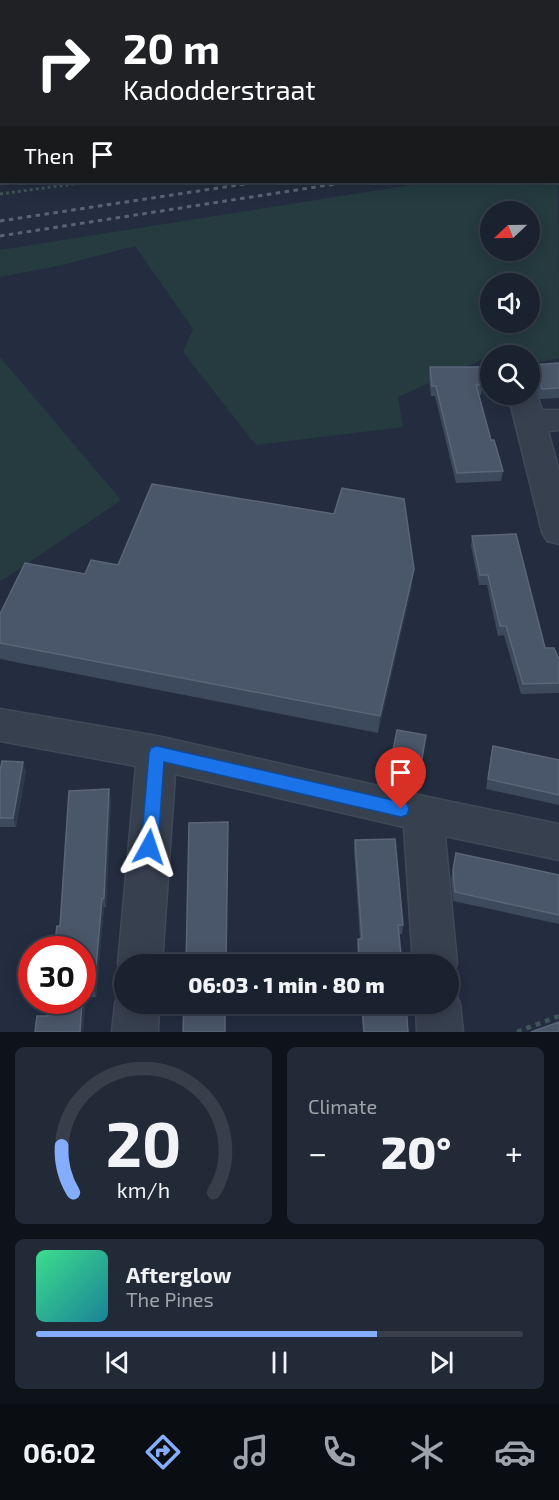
<!DOCTYPE html>
<meta charset="utf-8">
<style>
:root{--surface:#1a222f;--page:#232a37;--text:#f1f3f6;--muted:#9fa4aa;--line:#383f4b;--accent:#84aefd}
body{margin:0;font-family:"Exo 2",sans-serif;background:var(--page);color:var(--text);height:100vh;display:flex;flex-direction:column;font-size:22px;white-space:nowrap}
*{box-sizing:border-box;margin:0}
p{font-size:20px;color:var(--muted)}
.icon{flex:none;width:33px;height:33px;fill:none;stroke:currentColor;stroke-width:2;stroke-linecap:round;stroke-linejoin:round}
.map{position:relative;height:1032px;overflow:hidden}
.side{display:flex;flex-direction:column;gap:15px;padding:15px;background:#0e131a;flex:1}
.side>*{flex:none}
.banner{position:absolute;left:0px;top:0px;width:560px;height:183px;box-shadow:0 3px 15px #0003,0 0 0 2px var(--line);background:#202124;color:#fff;overflow:hidden}
.needle{width:39px;rotate:248deg}
.tools{position:absolute;left:480px;top:201px;display:grid;gap:12px}
.tools a{display:grid;place-items:center;width:60px;height:60px;border-radius:50%;background:var(--surface);box-shadow:0 3px 15px #0003,0 0 0 2px var(--line);font-size:30px}
.speed{position:absolute;left:18px;top:936px;display:flex;gap:12px;font-size:30px;font-weight:700;text-align:center}
.speed>*{display:grid;place-content:center;width:78px;height:78px;border-radius:50%;background:var(--surface);box-shadow:0 3px 15px #0003,0 0 0 2px var(--line);line-height:1}
.speed .limit{border:9px solid #d22;background:#fff;color:#111}
.pin{position:absolute;display:grid;place-items:center;width:51px;height:51px;color:#fff;margin:-62px -26px;border-radius:50% 50% 50% 0;rotate:-45deg;box-shadow:0 0 6px #0007}
.pin .icon{rotate:45deg}
.me{position:absolute;width:66px;margin:-33px;rotate:5deg;stroke-linejoin:round;filter:drop-shadow(0 0 4px #0008)}
.turn{display:flex;align-items:center;gap:21px;height:126px;padding:0 24px;font-size:27px}
.turn .icon{width:78px;height:78px;stroke-width:2.5}
.turn b{display:block;font-size:42px;line-height:51px}
.then{display:flex;align-items:center;height:57px;padding:0 24px;background:#0003;gap:12px;font-size:22px}
.big{font-size:45px;font-weight:800;line-height:1.1}
.side .tile{flex:1;display:flex;flex-direction:column;justify-content:center;gap:9px;min-width:0;padding:0 21px;border-radius:9px;background:var(--page)}
.side .dial{align-items:center;gap:0}
.dial svg{height:156px;overflow:visible;fill:none;stroke:var(--line);stroke-width:7;stroke-linecap:round;text-anchor:middle}
.dial text{fill:var(--text);stroke:none}
.song{display:flex;align-items:center;gap:18px}
.cover{width:72px;height:72px;border-radius:9px;background:linear-gradient(135deg,hsl(150 70% 55%),hsl(190 70% 35%))}
.played{height:6px;border-radius:3px;background:linear-gradient(90deg,var(--accent) 70%,var(--line) 70%)}
.keys{display:flex;justify-content:space-around;direction:ltr}
.heat{display:flex;justify-content:space-between;align-items:center;font-size:33px;direction:ltr}
.side .tiles{flex:1;display:grid;gap:15px;grid-template-columns:1fr 1fr}
.tile:last-child{grid-column:span 2}
.trip{position:absolute;left:114px;top:954px;width:345px;height:60px;border-radius:30px;background:var(--surface);box-shadow:0 3px 15px #0003,0 0 0 2px var(--line);font-weight:800;line-height:60px;text-align:center}
.tabs{display:flex;height:96px;justify-content:space-around;align-items:center;background:#0a0e13;color:var(--muted)}
.tabs .icon{width:42px;height:42px}
.tabs .selected{color:var(--accent)}
.tabs b{font-size:27px;color:var(--text)}
.map>svg:first-child{display:block}
.green{fill:#253b40;fill-rule:evenodd}
.lines{fill:none;stroke-linecap:round;stroke-linejoin:round}
.minor-casing{stroke:#404958;stroke-width:3}
.path-far1{stroke:#3e5558;stroke-width:3;stroke-dasharray:3 3;stroke-linecap:butt}
.path{stroke:#3e5558;stroke-width:4.5;stroke-dasharray:5 5;stroke-linecap:butt}
.minor{fill:#37404f;fill-rule:evenodd}
.rail{stroke:#586376;stroke-width:3;stroke-dasharray:4.5 4.5;stroke-linecap:butt}
.wall{fill:#3d4a5d}
.shaded-wall{fill:#2d394c}
.building{fill:#4a5669;stroke:#5a6678;stroke-width:1.5}
.route{fill:#1a73e8;stroke:#114b97;stroke-width:1.5}
</style>
<div class="map">
<svg width="559" height="1032" viewBox="0 0 559 1032">
<rect width="100%" height="100%" fill="#232d3f"/>
<path class="green" d="M69,0h260l3,1 -273,1z
M558,161l1,197 -29,6v-8h-40l-92,41 5,30 -147,18 -73,-93 10,-23 -58,-83 -77,20 -58,11v-27l430,-68h128zM490,212h40v38h-40zM490,284h40v38h-40z
M0,357l121,143 -121,82z"/>
<g class="lines">
<defs>
<path id="minor" d="M207,0h45l1,2h-47z
M550,0h9v10l-1,-8h-9z
M0,32h2v12h-2z
M0,149h2v14h-2z
M530,386l4,1 8,23h17v20l-11,1 11,40v73l-12,-3 -5,-9 -34,-138h22z
M0,709l157,27 266,60 136,28v36l-114,-24 12,128 -9,16v-16h-35l-9,-137 -229,-53 -13,190h-38v15l-6,-15 18,-198 -136,-25z
M448,986l6,2 6,16 3,28h-46l-1,-28h32z
M124,987v17h35l-1,28h-46l3,-28 6,-16z"/>
</defs>
<use href="#minor" class="minor-casing"/>
<path class="path-far1" d="M0,194l88,-12"/>
<path class="path" d="M517,1032l42,-16"/>
<use href="#minor" class="minor"/>
<path class="rail" d="M0,221l258,-39
M0,236l348,-54"/>
</g>
<path class="wall" d="M329,0h83l1,2h-81z
M559,363v35l-19,1 -9,-24 2,-10z
M430,367l53,18 -2,10h-2l12,45 12,31 -2,10 -45,2 -21,-87h-4l-2,-19z
M472,536l73,112 14,11v34l-38,1 -17,-59 -6,1 -11,-51h-8l-8,-39z
M118,565l294,21 -34,147 -378,-74v-45z
M426,735l-7,45 -30,-6 1,-9z
M491,755l68,5v45l-73,-16z
M0,771h26l-10,56h-16z
M109,789l2,10 -5,108h-2l-8,90h-10l-26,-71z
M355,840l48,85 -1,9h-3l3,30h-44l-1,-17 1,-8h2l-6,-90z
M456,853l103,22v49l-106,-23 -2,-22z
M361,1004h45l2,28h-45z"/>
<path class="shaded-wall" d="M49,0h20l-10,2h-10z
M414,569l-2,17 -34,147 2,-17z
M23,762l3,9 -10,56 -3,-9z
M109,789l2,10 -5,108 -2,-9z
M102,899l2,8 -8,90 -2,-8z
M83,989l3,8 -3,35h-3z"/>
<path class="building" d="M344,0h68l1,2h-68z
M559,363v25l-17,1 -9,-24z
M430,367h50l3,18h-7l15,55h3l9,31 -46,2 -21,-87h-4z
M152,484l182,30 8,-26 62,11 10,70 -34,147 -380,-73v-29l25,-51 60,11 6,-14 27,5z
M516,534l29,114h9l5,11v24l-36,1 -17,-58h-6l-12,-51h-8l-8,-39z
M397,730l29,5 -6,35 -30,-5z
M493,746l66,14v35l-71,-16z
M2,761l21,1 -10,56h-13v-47z
M109,789l-5,109 -2,1 -8,90h-11l-1,10v-49h-28l3,-24h3l9,-135z
M228,822l-2,142h-40l3,-141z
M395,839l8,86h-5l4,39h-42l-2,-25h4l-7,-99z
M456,853l103,22v40l-104,-23 -2,-22z
M49,1000h33l-2,32h-45l2,-16h11z
M184,1004h41v28h-42z
M362,1004h44l2,28h-44z
M559,1022v10h-28z"/>
<path class="route" d="M157,746l244,56 6,2 2,5 -2,6 -6,2 -237,-55 -6,85 -3,5 -6,3 -6,-3 -2,-5 8,-94 2,-5z"/>
</svg>
<div class="tools">
<a><svg class="needle" viewBox="-14 -14 28 28"><path d="M0-13l5 13h-10z" fill="#e53935"/><path d="M0 13l5-13h-10z" fill="#9fa4aa"/></svg></a>
<a><svg class="icon" aria-label="sound" viewBox="0 0 24 24"><path d="M4 9h4l5-4v14l-5-4H4zM17 9q2 3 0 6"/></svg></a>
<a><svg class="icon" aria-label="search" viewBox="0 0 24 24"><circle cx="10" cy="10" r="6"/><path d="M15 15l6 6"/></svg></a>
</div>
<div class="speed"><div class="limit">30</div></div>
<div class="pin" style="left:401px;top:809px;background:#d93025"><svg class="icon" aria-label="arrive" viewBox="0 0 24 24"><path d="M6 21V4h12l-3 4 3 4H6"/></svg></div>
<svg class="me" style="left:149px;top:847px" viewBox="-20 -20 40 40"><path d="M0-17L14 15 0 8-14 15z" fill="#1a73e8" stroke="#fff" stroke-width="4"/></svg>
<div class="trip">06:03 · 1 min · 80 m</div>
<div class="banner">
<div class="turn"><svg class="icon" aria-label="right" viewBox="0 0 24 24"><path d="M7 20v-9h11M14 6l5 5-5 5"/></svg><div><b>20 m</b>Kadodderstraat</div></div>
<div class="then">Then<svg class="icon" aria-label="arrive" viewBox="0 0 24 24"><path d="M6 21V4h12l-3 4 3 4H6"/></svg></div>
</div>
</div>
<section class="side">
<div class="tiles">
<div class="tile dial"><svg viewBox="0 0 100 80">
<path d="M14 69A42 42 0 1 1 86 69"/>
<path d="M14 69A42 42 0 0 1 8 45" stroke="#84aefd"/>
<text x="50" y="56" font-size="32" font-weight="700">20</text>
<text x="50" y="72" font-size="11">km/h</text>
</svg></div>
<div class="tile"><p>Climate</p>
<div class="heat"><a>−</a><b class="big">20°</b><a>+</a></div>
</div>
<div class="tile">
<div class="song"><i class="cover"></i><div><b>Afterglow</b><p>The Pines</p></div></div>
<div class="played"></div>
<div class="keys"><svg class="icon" aria-label="previous" viewBox="0 0 24 24"><path d="M18 5L8 12l10 7zM5 5v14"/></svg><svg class="icon" aria-label="pause" viewBox="0 0 24 24"><path d="M8 5v14M16 5v14"/></svg><svg class="icon" aria-label="next" viewBox="0 0 24 24"><path d="M6 5l10 7-10 7zM19 5v14"/></svg></div>
</div>
</div>
</section>
<nav class="tabs">
<b>06:02</b>
<svg class="icon selected" aria-label="directions" viewBox="0 0 24 24"><path d="M12 3l9 9-9 9-9-9zM9 14v-3h6M13 9l2 2-2 2"/></svg>
<svg class="icon" aria-label="music" viewBox="0 0 24 24"><path d="M9 18V5l10-2v13"/><circle cx="6" cy="18" r="3"/><circle cx="16" cy="16" r="3"/></svg>
<svg class="icon" aria-label="phone" viewBox="0 0 24 24"><path d="M5 4h4l2 5-3 2q2 4 5 5l2-3 5 2v4C11 20 4 13 5 4z"/></svg>
<svg class="icon" aria-label="climate" viewBox="0 0 24 24"><path d="M12 3v18M4 7l16 10M4 17L20 7"/></svg>
<svg class="icon" aria-label="car" viewBox="0 0 24 24"><path d="M5 17H2v-5l4-1 3-4h7l3 4 3 1v5h-3M9 17h6M6 11h13"/><circle cx="7" cy="17" r="2"/><circle cx="17" cy="17" r="2"/></svg>
</nav>
